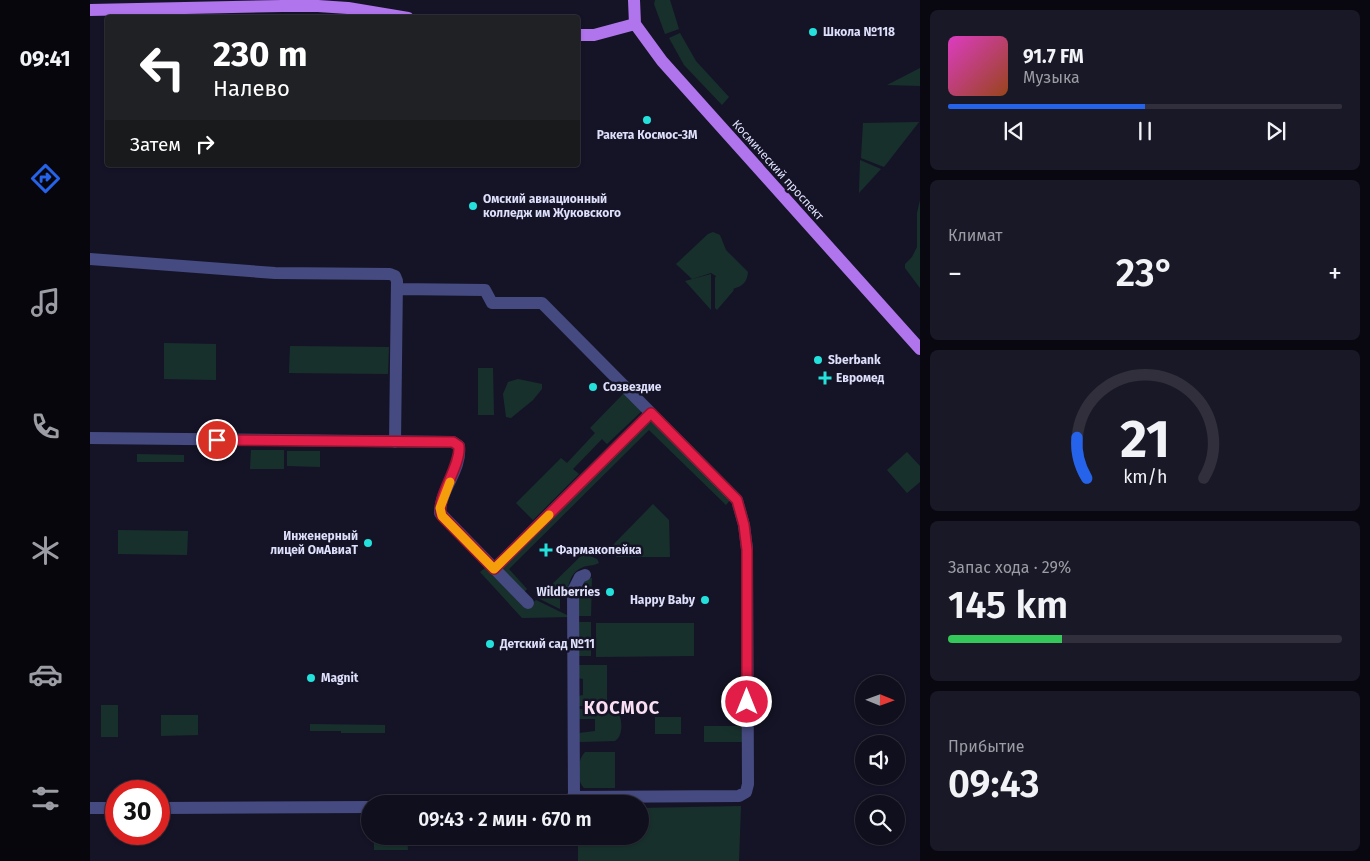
<!DOCTYPE html>
<html lang="ru">
<meta charset="utf-8">
<style>
:root{--surface:#100f1d;--page:#191826;--text:#f1f3f6;--muted:#9c9ca4;--line:#302f3b;--accent:#2563eb}
body{margin:0;font-family:"Fira Sans",sans-serif;background:var(--page);color:var(--text);height:100vh;display:flex;flex-direction:column;font-size:19px;white-space:nowrap}
*{box-sizing:border-box;margin:0}
p{font-size:16px;color:var(--muted)}
.icon{flex:none;width:28px;height:28px;fill:none;stroke:currentColor;stroke-width:2;stroke-linecap:round;stroke-linejoin:round}
.map{position:relative;flex:1;overflow:hidden}
.details{display:flex;flex-direction:column;gap:10px;padding:10px;background:#090810;width:450px}
.details>*{flex:none}
.guide{position:absolute;left:15px;top:15px;width:475px;height:152px;border-radius:5px;box-shadow:0 1px 4px #0004,0 0 0 1px var(--line);background:#202124;color:#fff;overflow:hidden}
.needle{width:32px;rotate:91deg}
.tools{position:absolute;left:765px;top:675px;display:grid;gap:10px}
.tools a{display:grid;place-items:center;width:50px;height:50px;border-radius:50%;background:var(--surface);box-shadow:0 1px 4px #0004,0 0 0 1px var(--line);font-size:25px}
.speed{position:absolute;left:15px;top:780px;display:flex;gap:10px;font-size:25px;font-weight:700;text-align:center}
.speed>*{display:grid;place-content:center;width:65px;height:65px;border-radius:50%;background:var(--surface);box-shadow:0 1px 4px #0004,0 0 0 1px var(--line);line-height:1}
.speed .limit{border:8px solid #d22;background:#fff;color:#111}
.pin{position:absolute;display:grid;place-items:center;width:42px;height:42px;color:#fff;margin:-21px;border:2px solid #fff;border-radius:50%;box-shadow:0 1px 5px #0007}
.me{position:absolute;width:55px;margin:-28px;rotate:0deg;stroke-linejoin:round;filter:drop-shadow(0 0 4px #0008)}
.turn{display:flex;align-items:center;gap:18px;height:105px;padding:0 25px;font-size:22px}
.turn .icon{width:65px;height:65px;stroke-width:2.5}
.turn b{display:block;font-size:35px;line-height:42px}
.then{display:flex;align-items:center;height:48px;padding:0 25px;background:#0003;gap:10px;font-size:19px}
.big{font-size:38px;font-weight:600;line-height:1.1}
.details .widget{flex:1;display:flex;flex-direction:column;justify-content:center;gap:8px;min-width:0;padding:0 18px;border-radius:8px;background:var(--page)}
.details .dial{align-items:center;gap:0}
.dial svg{height:130px;overflow:visible;fill:none;stroke:var(--line);stroke-width:7;stroke-linecap:round;text-anchor:middle}
.dial text{fill:var(--text);stroke:none}
.song{display:flex;align-items:center;gap:15px}
.cover{width:60px;height:60px;border-radius:8px;background:linear-gradient(135deg,hsl(310 70% 55%),hsl(20 70% 35%))}
.played{height:5px;border-radius:2px;background:linear-gradient(90deg,var(--accent) 50%,var(--line) 50%)}
.keys{display:flex;justify-content:space-around;direction:ltr}
.heat{display:flex;justify-content:space-between;align-items:center;font-size:28px;direction:ltr}
.charge{height:8px;border-radius:4px;background:linear-gradient(90deg,#34c759 29%,var(--line) 0)}
.trip{position:absolute;left:271px;top:795px;width:288px;height:50px;border-radius:25px;background:var(--surface);box-shadow:0 1px 4px #0004,0 0 0 1px var(--line);font-weight:600;line-height:50px;text-align:center}
main{display:flex;flex:1;min-height:0}
.tabs{display:flex;flex-direction:column;width:90px;justify-content:space-around;align-items:center;background:#06060c;color:var(--muted)}
.tabs .icon{width:35px;height:35px}
.tabs .current{color:var(--accent)}
.tabs b{font-size:22px;color:var(--text)}
.map>svg:first-child{display:block}
.green{fill:#18302c}
.lines{fill:none;stroke-linecap:round;stroke-linejoin:round}
.minor{stroke:#454a80;stroke-width:12}
.major{stroke:#b074ec;stroke-width:12}
.route-casing{stroke:#92132f;stroke-width:12}
.route{stroke:#e11d48;stroke-width:9}
.slow{stroke:#f59e0b;stroke-width:9}
.poi-dot{fill:#24e1dc;stroke:#151427;stroke-width:2}
.labels{text-anchor:middle;stroke-width:5;stroke-linejoin:round;paint-order:stroke}
.poi-label{font-size:12px;font-weight:bold;fill:#dedffb;stroke:#151427;text-anchor:start}
.street-label{font-size:12px;fill:#dedffb;stroke:#151427}
.district-label{font-size:18px;font-weight:bold;letter-spacing:1px;fill:#fbe0f4;stroke:#151427}
</style>
<main>
<nav class="tabs">
<b>09:41</b>
<svg class="icon current" aria-label="directions" viewBox="0 0 24 24"><path d="M12 3l9 9-9 9-9-9zM9 14v-3h6M13 9l2 2-2 2"/></svg>
<svg class="icon" aria-label="music" viewBox="0 0 24 24"><path d="M9 18V5l10-2v13"/><circle cx="6" cy="18" r="3"/><circle cx="16" cy="16" r="3"/></svg>
<svg class="icon" aria-label="phone" viewBox="0 0 24 24"><path d="M5 4h4l2 5-3 2q2 4 5 5l2-3 5 2v4C11 20 4 13 5 4z"/></svg>
<svg class="icon" aria-label="climate" viewBox="0 0 24 24"><path d="M12 3v18M4 7l16 10M4 17L20 7"/></svg>
<svg class="icon" aria-label="car" viewBox="0 0 24 24"><path d="M5 17H2v-5l4-1 3-4h7l3 4 3 1v5h-3M9 17h6M6 11h13"/><circle cx="7" cy="17" r="2"/><circle cx="17" cy="17" r="2"/></svg>
<svg class="icon" aria-label="filters" viewBox="0 0 24 24"><path d="M4 7h16M4 17h16"/><circle cx="9" cy="7" r="2"/><circle cx="15" cy="17" r="2"/></svg>
</nav>
<div class="map">
<svg width="830" height="861" viewBox="0 0 830 861">
<rect width="100%" height="100%" fill="#151427"/>
<path class="green" d="M565,0h15l9,29 -14,5 -11,-30z
M590,33l16,28 33,36 -7,8 -38,-40 -15,-27z
M830,68v18l-33,-1z
M829,122l-35,45 -23,-9 2,-35z
M770,160l21,9 -22,24z
M830,200v88l-15,-20v-4l7,-7 5,-10v-34z
M623,232l7,3 6,15 22,22c-1,11 -6,14 -15,17l1,1 -17,20 -2,-2v-30l1,-2 -5,-3 -19,6 -16,-15 32,-30z
M621,274v36l-26,-29z
M74,343l52,1v36l-52,-1z
M200,346l99,1 -1,27 -99,-1z
M388,368h15l1,47h-16z
M428,379l24,5v5l-9,11 -22,18 -5,-1 -3,-23 5,-12z
M534,393l18,18 -35,33 -5,-5 -29,30 6,5 -46,46 -17,-17 45,-45 6,5 28,-30 -5,-5z
M561,415l81,83 -6,7 -77,-75 -140,139 18,20 -3,3 -25,-25z
M161,450h33v19h-34z
M197,451h33v16l-33,-1z
M817,452l13,14v16l-13,11 -20,-23z
M47,454l47,1v7h-47z
M563,504l16,16 1,37h-53l-8,-8z
M28,530l70,1 -1,24 -69,-1z
M494,553l13,6 2,4c-4,2 -7,2 -12,3 -15,3 -20,17 -19,31h-8v12l-22,-11z
M395,568l41,41 10,-9 33,16v1l-47,1 -42,-46z
M502,578l-1,38h-13v-28l8,-9z
M488,622h13v34h-12z
M506,623h98v33l-98,1z
M488,665h29v41h-29v-10l5,-1v-16l-5,-1z
M11,705h17v32h-17z
M525,708c8,7 9,28 0,33l-34,1 -3,-1 1,-8 16,-2v-12h-16l-2,-10z
M71,715h37v20l-37,1z
M565,717h26v17h-26z
M220,724l75,1v8h-44v-2h-31z
M614,726h38v16h-38z
M495,752h30v36h-31c-8,-8 -7,-28 1,-36z
M651,806l-2,55h-161v-25h62v-28z
M284,836h33l1,14h-34z"/>
<g class="lines">
<path class="minor" d="M0,259l185,14 115,1 5,2 2,5 -2,161
M307,289l88,1 7,13h50l195,197 7,25 3,24 1,235 -2,8 -7,4 -165,1 -13,7
M0,438l363,4 6,4c3,24 -19,43 -19,67l88,90
M404,569l157,-156
M484,797l-1,-206 7,-14 5,-2
M0,808h26
M69,808l211,-1"/>
<path class="major" d="M544,0l1,24 27,37 258,288
M0,10l192,-4h36l30,2 60,10
M488,35h16l41,-11"/>
</g>
<g class="lines">
<defs>
<path id="route" d="M127,440l236,2 6,4c2,21 -25,54 -17,70l52,53 157,-156 86,87 7,25 3,25v152"/>
</defs>
<use href="#route" class="route-casing"/>
<use href="#route" class="route"/>
<path class="slow" d="M360,482l-10,26 2,8 52,53 55,-54"/>
</g>
<g class="poi-dot">
<circle cx="723" cy="32" r="5"/>
<circle cx="557" cy="120" r="5"/>
<circle cx="383" cy="206" r="5"/>
<circle cx="728" cy="360" r="5"/>
<path d="M732.5 370.5h5v5h5v5h-5v5h-5v-5h-5v-5h5z"/>
<circle cx="503" cy="387" r="5"/>
<circle cx="278" cy="543" r="5"/>
<path d="M453.5 542.5h5v5h5v5h-5v5h-5v-5h-5v-5h5z"/>
<circle cx="520" cy="592" r="5"/>
<circle cx="615" cy="600" r="5"/>
<circle cx="400" cy="644" r="5"/>
<circle cx="221" cy="678" r="5"/>
</g>
<g class="labels">
<g class="poi-label">
<text x="733" y="36">Школа №118</text>
<text x="557" y="139" text-anchor="middle">Ракета Космос-3М</text>
<text x="393" y="203">Омский авиационный<tspan x="393" dy="14">колледж им Жуковского</tspan></text>
<text x="738" y="364">Sberbank</text>
<text x="746" y="382">Евромед</text>
<text x="513" y="391">Созвездие</text>
<text x="268" y="540" text-anchor="end">Инженерный<tspan x="268" dy="14">лицей ОмАвиаТ</tspan></text>
<text x="466" y="554">Фармакопейка</text>
<text x="510" y="596" text-anchor="end">Wildberries</text>
<text x="605" y="604" text-anchor="end">Happy Baby</text>
<text x="410" y="648">Детский сад №11</text>
<text x="231" y="682">Magnit</text>
</g>
<g class="street-label">
<text transform="translate(688 170) rotate(48)" y="4">Космический проспект</text>
</g>
<g class="district-label">
<text x="532" y="714">КОСМОС</text>
</g>
</g>
</svg>
<div class="tools">
<a><svg class="needle" viewBox="-14 -14 28 28"><path d="M0-13l5 13h-10z" fill="#e53935"/><path d="M0 13l5-13h-10z" fill="#9c9ca4"/></svg></a>
<a><svg class="icon" aria-label="sound" viewBox="0 0 24 24"><path d="M4 9h4l5-4v14l-5-4H4zM17 9q2 3 0 6"/></svg></a>
<a><svg class="icon" aria-label="search" viewBox="0 0 24 24"><circle cx="10" cy="10" r="6"/><path d="M15 15l6 6"/></svg></a>
</div>
<div class="speed"><div class="limit">30</div></div>
<div class="pin" style="left:127px;top:440px;background:#d93025"><svg class="icon" aria-label="arrive" viewBox="0 0 24 24"><path d="M6 21V4h12l-3 4 3 4H6"/></svg></div>
<svg class="me" style="left:657px;top:702px" viewBox="-20 -20 40 40"><circle r="17" fill="#e11d48" stroke="#fff" stroke-width="3"/><path d="M0-11L8 9 0 5-8 9z" fill="#fff"/></svg>
<div class="trip">09:43 · 2 мин · 670 m</div>
<div class="guide">
<div class="turn"><svg class="icon" aria-label="left" viewBox="0 0 24 24"><path d="M17 20v-9H6M10 6l-5 5 5 5"/></svg><div><b>230 m</b>Налево</div></div>
<div class="then">Затем<svg class="icon" aria-label="right" viewBox="0 0 24 24"><path d="M7 20v-9h11M14 6l5 5-5 5"/></svg></div>
</div>
</div>
<section class="details">
<div class="widget">
<div class="song"><i class="cover"></i><div><b>91.7 FM</b><p>Музыка</p></div></div>
<div class="played"></div>
<div class="keys"><svg class="icon" aria-label="previous" viewBox="0 0 24 24"><path d="M18 5L8 12l10 7zM5 5v14"/></svg><svg class="icon" aria-label="pause" viewBox="0 0 24 24"><path d="M8 5v14M16 5v14"/></svg><svg class="icon" aria-label="next" viewBox="0 0 24 24"><path d="M6 5l10 7-10 7zM19 5v14"/></svg></div>
</div>
<div class="widget"><p>Климат</p>
<div class="heat"><a>−</a><b class="big">23°</b><a>+</a></div>
</div>
<div class="widget dial"><svg viewBox="0 0 100 80">
<path d="M14 69A42 42 0 1 1 86 69"/>
<path d="M14 69A42 42 0 0 1 8 44" stroke="#2563eb"/>
<text x="50" y="56" font-size="32" font-weight="700">21</text>
<text x="50" y="72" font-size="11">km/h</text>
</svg></div>
<div class="widget"><p>Запас хода · 29%</p><b class="big">145 km</b><div class="charge"></div></div>
<div class="widget"><p>Прибытие</p><b class="big">09:43</b></div>
</section>
</main>
